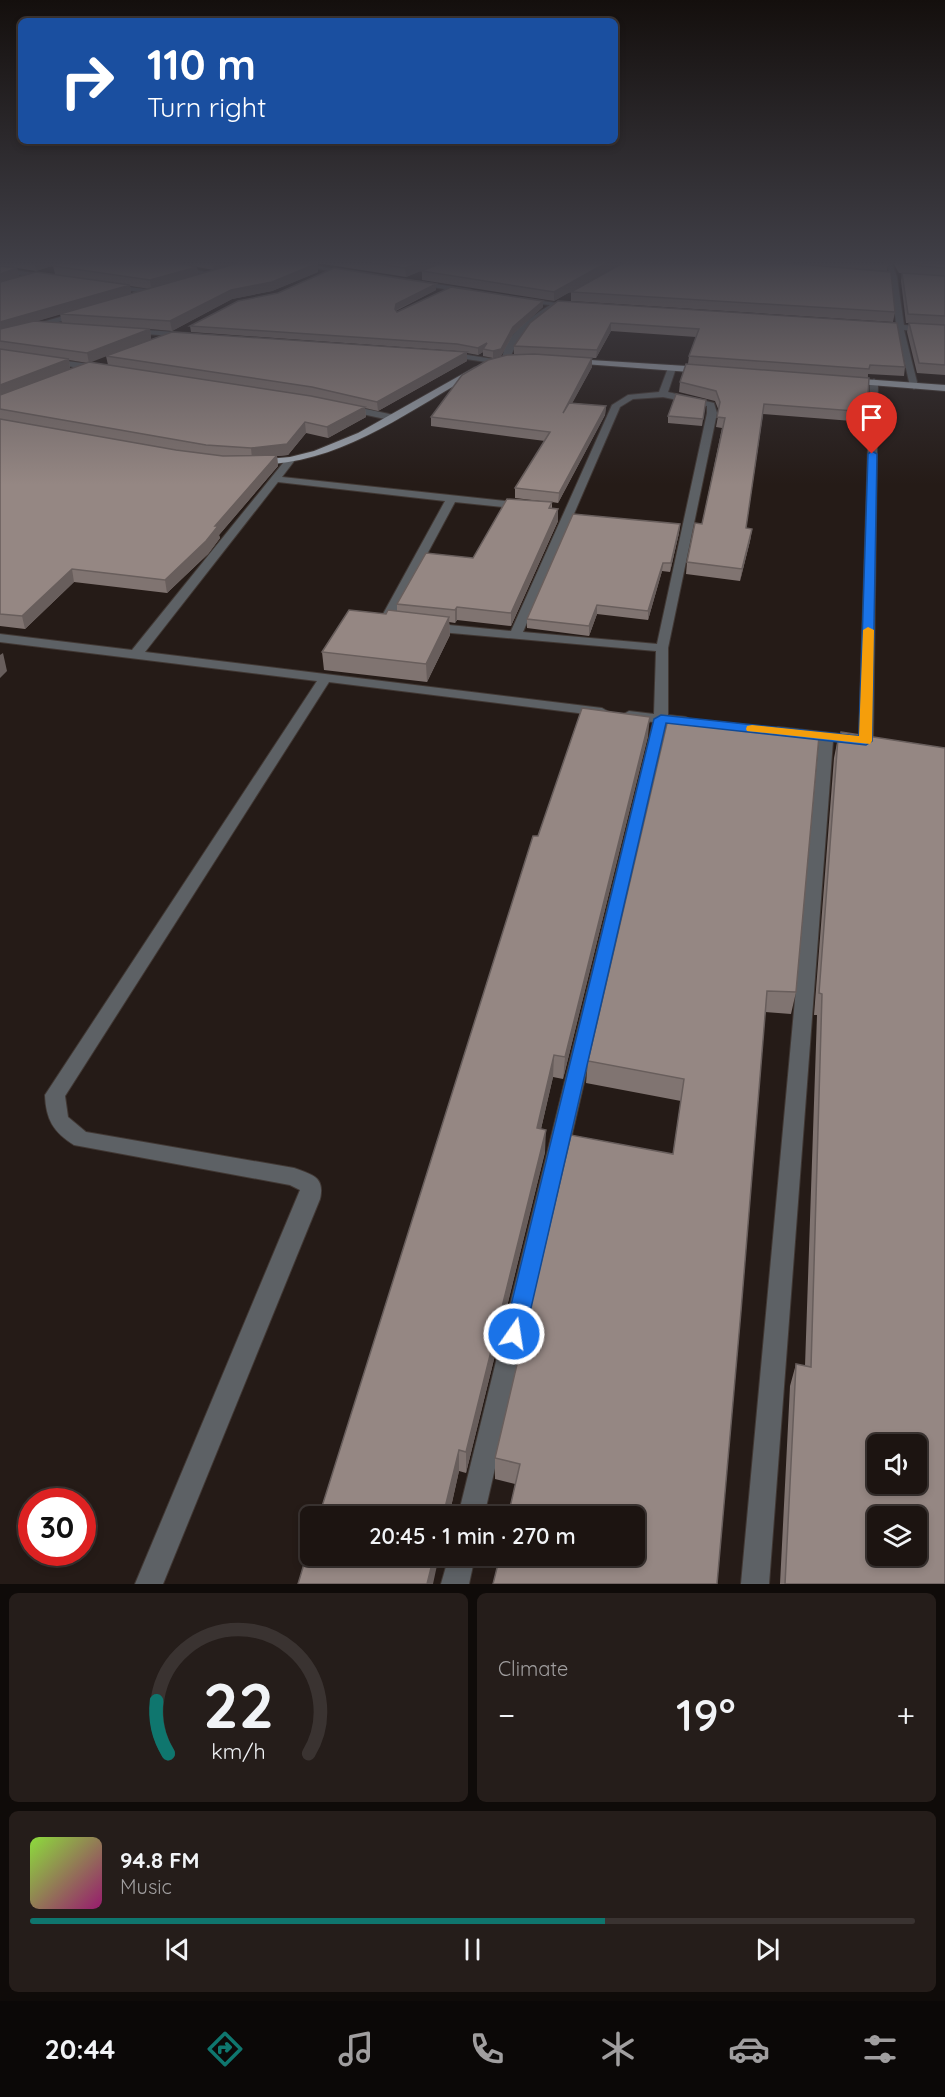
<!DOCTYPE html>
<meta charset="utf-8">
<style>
:root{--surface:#1c1411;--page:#251d1a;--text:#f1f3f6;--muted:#a09e9f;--line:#3a3331;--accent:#0f766e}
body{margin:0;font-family:Quicksand,sans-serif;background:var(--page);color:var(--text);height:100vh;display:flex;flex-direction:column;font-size:22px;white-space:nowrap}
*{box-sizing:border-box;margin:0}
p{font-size:20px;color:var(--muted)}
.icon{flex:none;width:33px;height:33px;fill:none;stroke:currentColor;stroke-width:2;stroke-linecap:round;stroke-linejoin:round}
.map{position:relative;height:1584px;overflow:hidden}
.sheet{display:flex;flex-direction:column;gap:9px;padding:9px;background:#0f0b09;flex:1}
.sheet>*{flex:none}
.banner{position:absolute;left:18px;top:18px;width:600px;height:126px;border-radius:9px;box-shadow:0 3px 9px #0003,0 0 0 2px var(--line);background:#1a4fa0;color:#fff;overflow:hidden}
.controls{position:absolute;left:867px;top:1434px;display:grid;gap:12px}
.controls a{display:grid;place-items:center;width:60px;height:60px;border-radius:9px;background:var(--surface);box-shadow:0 3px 9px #0003,0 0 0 2px var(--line);font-size:30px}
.speed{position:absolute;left:18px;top:1488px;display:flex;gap:12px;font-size:30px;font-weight:700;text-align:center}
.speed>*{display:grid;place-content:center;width:78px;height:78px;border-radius:50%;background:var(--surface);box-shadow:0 3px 9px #0003,0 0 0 2px var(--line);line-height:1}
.speed .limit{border:9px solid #d22;background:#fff;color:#111}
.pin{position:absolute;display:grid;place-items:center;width:51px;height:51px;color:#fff;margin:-62px -26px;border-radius:50% 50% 50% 0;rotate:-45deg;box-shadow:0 0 6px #0007}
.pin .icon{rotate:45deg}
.me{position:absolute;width:66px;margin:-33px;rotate:13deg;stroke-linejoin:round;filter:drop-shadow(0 0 4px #0008)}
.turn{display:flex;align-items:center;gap:21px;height:126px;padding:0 30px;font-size:27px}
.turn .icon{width:78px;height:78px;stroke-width:2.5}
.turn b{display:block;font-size:42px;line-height:51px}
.big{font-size:45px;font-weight:600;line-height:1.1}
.sheet .widget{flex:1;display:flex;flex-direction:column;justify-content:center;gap:9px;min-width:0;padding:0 21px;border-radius:9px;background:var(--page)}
.sheet .dial{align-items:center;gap:0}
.dial svg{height:156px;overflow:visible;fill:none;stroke:var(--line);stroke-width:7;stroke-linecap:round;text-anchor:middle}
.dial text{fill:var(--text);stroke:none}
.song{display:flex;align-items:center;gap:18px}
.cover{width:72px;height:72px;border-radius:9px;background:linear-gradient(135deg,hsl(90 70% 55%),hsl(320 70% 35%))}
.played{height:6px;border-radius:3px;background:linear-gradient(90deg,var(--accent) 65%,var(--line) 65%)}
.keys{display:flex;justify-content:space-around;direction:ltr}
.heat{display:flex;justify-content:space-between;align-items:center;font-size:33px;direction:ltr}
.sheet .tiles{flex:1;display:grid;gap:9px;grid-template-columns:1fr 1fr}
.widget:last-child{grid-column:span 2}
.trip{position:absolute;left:300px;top:1506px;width:345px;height:60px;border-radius:9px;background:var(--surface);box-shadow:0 3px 9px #0003,0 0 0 2px var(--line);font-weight:600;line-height:60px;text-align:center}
.tabs{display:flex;height:96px;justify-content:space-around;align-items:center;background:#0b0807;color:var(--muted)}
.tabs .icon{width:42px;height:42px}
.tabs .on{color:var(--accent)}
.tabs b{font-size:27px;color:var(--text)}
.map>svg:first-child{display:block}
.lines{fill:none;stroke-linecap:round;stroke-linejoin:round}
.minor-casing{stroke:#413834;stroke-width:2}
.major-casing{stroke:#413834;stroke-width:2}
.minor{fill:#5d6165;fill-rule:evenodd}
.major{fill:#9ea5ae;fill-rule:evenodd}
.wall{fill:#807471;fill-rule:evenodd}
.shaded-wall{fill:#685e5c}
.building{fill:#958783;stroke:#685e5c;stroke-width:1.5;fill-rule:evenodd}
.route{fill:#1a73e8;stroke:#114b97;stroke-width:1.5}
.slow{fill:#f59e0b}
</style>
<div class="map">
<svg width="945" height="1584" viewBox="0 0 945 1584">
<rect width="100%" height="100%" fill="#251b17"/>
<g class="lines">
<defs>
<path id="minor" d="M153,263h13l52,12 -3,2z
M288,263h15l51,10 -3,2z
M886,263h6l5,14 7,48 41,3v4l-41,-2 14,56 -4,3 -4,-3 -13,-57 -22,-3 4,-2h17l-5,-47z
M0,268l47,7 3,2 -3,2 -47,-7z
M416,281l53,8 4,2 -4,2 -55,-9z
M113,285l40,5 4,2 -4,2 -42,-6z
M523,298l54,8 -4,2 -15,-2c-23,14 -40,30 -49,55h-6c-3,-23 29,-45 47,-56l-30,-3z
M81,311h3v4l-84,23v-4z
M132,329l57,4 4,2 -4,2 -60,-4 -1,-2z
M449,352l44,7 4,2 -4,2 -47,-7v-4z
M51,359l47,6 4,3 -4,3 -50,-8v-4z
M672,365l4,3 -8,24 46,11 3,10 -49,235v67l18,2 7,4 -7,4 -19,-2 -183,793h-26l195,-794 -24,-3 -7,-4 7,-4 25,3 2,-63 -227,-20 -6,-4 6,-4 82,8 101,-226 16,-10 31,-3 9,-24zM663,397l44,9v7l-50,231 -134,-12 97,-225 13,-8z
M874,379l4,3 -5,359 -7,4 -33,-4 -64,843h-28l78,-844 -41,-5 -7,-4 7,-4 81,9 11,-354z
M347,405l47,10 5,3 -5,3 -50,-11v-4z
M287,458l8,2 -13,17 241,26 5,3 -5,3 -68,-7 -60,112 -1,5 5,3 -6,4 -10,-2 -2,-3 2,-7 62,-113 -167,-19 -133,170 457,56 7,4 -7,4 -273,-34 -264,414 3,21 18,15 208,36c19,7 31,9 26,31l-157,385h-28l165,-394 -10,-5 -216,-40c-21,-13 -28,-26 -29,-50l272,-414 -317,-39v-8l132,16z
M449,1556h26l-6,28h-28z"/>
<path id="major" d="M574,359l129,8 4,3 -4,3 -132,-10v-4z
M475,367l4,3 -1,2c-64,36 -130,86 -205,92 -8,1 -16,3 -22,-1l5,-3 34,-3 24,-6 44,-18z
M849,378l96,7v6l-99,-8v-4z"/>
</defs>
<use href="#minor" class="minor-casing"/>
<use href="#major" class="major-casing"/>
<use href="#minor" class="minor"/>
<use href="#major" class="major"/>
</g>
<path class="wall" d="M0,263h318v9l-46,19 -40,8 -60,32 -22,-2 1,10 -62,23 19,3 -2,-9 359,-4 -8,-1 -266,-19 -1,-6 246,-42v6l-40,21 1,1 146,-11v6l-30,27 -12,22 -8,2 -10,-2v-4l-5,3 -11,-2v8l-89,50 -13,-3 1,9 -38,21 -22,-5 -18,22 -11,1 1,10 -59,69 1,3 -12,16 -41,39 -93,-11 -49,47 -25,-3zM58,264l-5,2 2,8 -36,3 -2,-9 19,3zM197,267l17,3 -16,5zM130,286l20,3 -19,5zM60,314l2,9 -25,-2zM69,360l19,3 -18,6z
M317,263h123l-34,14z
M441,263h180l-67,38 -132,-21v-9z
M623,263h265l-1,8 -40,-3 48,44 -2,10 -322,-21v-9z
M893,263h52v112l-28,-2 -10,-41 2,-9h-3l-5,-42 1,-8h-3z
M558,301l347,66 -1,9 -36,-2 -1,38 -2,10 -102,-8 -17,114 6,1 -2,12 -10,40 -54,-7 1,-12 15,-38 20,-96 -6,-1 3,-16 -4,-10 -36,-9 1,-10 8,-18 1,-8 7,-19 -85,-6 -15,27h-5h1v9l-20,36 34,3 -1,9 -47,88 -6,-1v6l6,13 -47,105 -54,-6 -2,3 -6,-1 1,13 -23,47 -103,-12 -2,-18 64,-38 11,-3v-7l76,-46 67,-57 -25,-3v-10l30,-47 -114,-15v-9l83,-63v-8z
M706,400l-4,26 -34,-3v-7z
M680,524l-1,9 -9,39 -8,-1 -14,49 -51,-6 -8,22 -62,-8v-9z
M668,719l128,273 -5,22 -26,-2 -250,472 -20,-5v-21l178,-304 8,-53 -95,-18 2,-22z
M841,732l104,852h-165l10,-198 6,-22 9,2 12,-351h-3l20,-257 4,-20 1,1z
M648,736l-85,343 -10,-2 -12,52 4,23 -79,321 -7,-2 -10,45 89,-680z"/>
<path class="shaded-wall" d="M34,263h26l-24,8z
M213,263h39l-38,7z
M318,263v9l-46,19 -40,8 -60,32 -2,-10 61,-31z
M419,263h21l-34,14 -1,-9z
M606,263h15l-67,38v-9z
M197,267l1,8 -47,14 -1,-9z
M17,268l2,9 -19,7v-10z
M436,284v6l-40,20 -1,6v-7l1,-5z
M130,285l1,9 -131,38v-10z
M543,301v6l-30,27 -12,22 -8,2v-7l20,-24z
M611,323v8l-15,27 1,-8z
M150,329l1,10 -62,24 -2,-10z
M487,343l-4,6v3l-5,3v-7z
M467,352v9l-89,50 -1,-9z
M592,358v9l-30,55 1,-9z
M69,359l1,10 -70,28v-12z
M606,406l-1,9 -47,88 1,-10z
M365,407l1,10 -38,21 -1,-11z
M305,422l1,11 -18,22 -11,1 1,10 -59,69 1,3 -12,16 -41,39 -2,-13 50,-54 37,-67 -1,-11z
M558,509v12l-47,105v-13z
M680,524l-1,9 -9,39 1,-9z
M752,529l-2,12 -10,40 2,-12z
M663,563l-1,8 -14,49v-9z
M72,569l2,13 -49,47 -3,-13z
M597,605v9l-8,22v-10z
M457,607v13l-2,3v-13z
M449,617l1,18 -23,47 -1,-18z
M3,653l4,18 -7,7v-23z
M650,717l-2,19 -85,343 2,-22z
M554,1055l-1,22 -17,73 1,-22z
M546,1130l-1,22 -79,321v-21z
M459,1450v21l-10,45h-6z
M434,1556h5l-6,28h-6z"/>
<path class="building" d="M60,263h119l18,4 -47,13 -97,-14z
M238,263h80l-46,19 -41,8 -61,31 -110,-7z
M372,263h47l-14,5z
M441,263h165l-52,29 -132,-21z
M623,263h165l103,9 4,40 -324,-20z
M899,263h46v5l-45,-4z
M0,266l17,2 -17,6z
M334,268l102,16 -40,20 -1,5 2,3 54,-25 92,14 -30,26 -12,22 -8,2 -10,-2 4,-6 -9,5 -21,-4 -267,-18 48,-25 40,-8z
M36,272l94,13 -130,37v-40z
M902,273l43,3v40l-37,-2z
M558,301l339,22 8,44 -35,-2 -1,4 -180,-13 10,-27 -88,-6 -14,27 -83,-4 16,-23z
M34,321l116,8 -63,24 -87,-12v-12z
M909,323l36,2v40l-26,-2z
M172,332l295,20 -90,50 -65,-15 -206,-31z
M0,349l69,10 -69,26z
M534,354l58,4 -29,55 6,-10 37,3 -47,87 -44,-5 35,-56 -119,-15 31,-42 26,-15 19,-5z
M89,362l222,34 54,11 -38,20 -22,-5 -18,22 -36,4 -45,-3 -206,-36v-14z
M686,364l183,14 -2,34 -103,-8 -18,124 6,1 -10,40 -55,-7 8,-39 7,1 23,-106 -8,-1 3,-15 -4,-11 -36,-9z
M676,394l30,6 -3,19 -35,-3z
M0,419l176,31 47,6 54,-1 -62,71h3l-12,15 -41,39 -93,-11 -50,47 -22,-2z
M507,499l45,3 -3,6 9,1 -47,104 -54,-6 -2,3 -58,-6 29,-51 47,5z
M573,514l107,10 -9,39h-8l-15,48 -51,-6 -8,21 -62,-7z
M349,610l37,4 2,-4 61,7 -23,47 -104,-12z
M582,708l68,9 -85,340 -11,-2 -17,73 9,2 -80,322 -7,-2 -16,66h-124l214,-680h5z
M668,719l20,3v-3l131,17 -23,256 -29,-1 -26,320 -24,273h-224l7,-28h134v-40h-126l12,-52 -25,-6 76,-323 102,19 11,-75 -96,-18z
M841,732l104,16v836h-160l11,-220 15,3 11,-373 -3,-1 19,-255 2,1zM878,1444h38v40h-38zM878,1516h38v40h-38z
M310,1544v12h124l-7,28h-129z"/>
<linearGradient id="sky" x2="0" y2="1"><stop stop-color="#140f0d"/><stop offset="0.54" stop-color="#403f47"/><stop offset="1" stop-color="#403f47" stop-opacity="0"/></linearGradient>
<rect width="945" height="485" fill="url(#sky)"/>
<path class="route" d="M872,451l5,3 -5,287 -6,4 -200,-22 -141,611 -3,7 -8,3 -7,-3 -3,-7 150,-615 7,-4 198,21 9,-282z"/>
<path class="slow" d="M868,627l6,3 -2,111 -2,3 -123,-13 -1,-2 1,-3 5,-1 107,11 4,-106z"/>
</svg>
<div class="controls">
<a><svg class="icon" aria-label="sound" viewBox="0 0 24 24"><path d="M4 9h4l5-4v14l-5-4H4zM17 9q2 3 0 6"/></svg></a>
<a><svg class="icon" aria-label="layers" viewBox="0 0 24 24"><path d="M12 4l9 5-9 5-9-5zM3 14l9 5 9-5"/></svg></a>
</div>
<div class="speed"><div class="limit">30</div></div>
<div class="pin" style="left:872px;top:454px;background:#d93025"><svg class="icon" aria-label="arrive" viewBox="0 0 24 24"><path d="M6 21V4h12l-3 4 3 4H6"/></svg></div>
<svg class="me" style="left:514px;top:1334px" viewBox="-20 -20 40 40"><circle r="17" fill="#1a73e8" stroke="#fff" stroke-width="3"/><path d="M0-11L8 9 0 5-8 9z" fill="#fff"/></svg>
<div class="trip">20:45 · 1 min · 270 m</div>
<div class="banner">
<div class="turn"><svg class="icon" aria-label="right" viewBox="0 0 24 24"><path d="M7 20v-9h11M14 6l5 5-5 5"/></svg><div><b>110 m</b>Turn right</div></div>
</div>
</div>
<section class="sheet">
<div class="tiles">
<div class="widget dial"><svg viewBox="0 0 100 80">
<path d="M14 69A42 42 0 1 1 86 69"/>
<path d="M14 69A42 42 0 0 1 8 42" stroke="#0f766e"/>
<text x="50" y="56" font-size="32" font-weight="700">22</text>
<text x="50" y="72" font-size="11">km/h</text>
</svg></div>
<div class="widget"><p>Climate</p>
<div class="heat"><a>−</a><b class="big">19°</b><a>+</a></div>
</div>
<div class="widget">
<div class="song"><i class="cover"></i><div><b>94.8 FM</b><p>Music</p></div></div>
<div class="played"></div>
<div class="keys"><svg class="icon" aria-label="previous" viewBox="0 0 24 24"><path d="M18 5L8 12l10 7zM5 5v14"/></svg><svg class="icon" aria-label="pause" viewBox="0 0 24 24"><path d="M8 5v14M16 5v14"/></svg><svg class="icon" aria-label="next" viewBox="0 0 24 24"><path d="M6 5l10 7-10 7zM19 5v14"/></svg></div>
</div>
</div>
</section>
<nav class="tabs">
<b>20:44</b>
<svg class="icon on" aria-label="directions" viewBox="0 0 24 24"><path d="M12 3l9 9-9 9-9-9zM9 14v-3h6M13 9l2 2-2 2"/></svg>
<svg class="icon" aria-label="music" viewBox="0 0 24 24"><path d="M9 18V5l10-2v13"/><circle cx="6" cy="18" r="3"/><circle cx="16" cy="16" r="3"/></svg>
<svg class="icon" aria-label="phone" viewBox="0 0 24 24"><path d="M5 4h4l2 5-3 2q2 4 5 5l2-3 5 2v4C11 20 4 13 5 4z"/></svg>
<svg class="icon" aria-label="climate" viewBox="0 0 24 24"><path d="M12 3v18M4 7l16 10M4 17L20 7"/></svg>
<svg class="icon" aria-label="car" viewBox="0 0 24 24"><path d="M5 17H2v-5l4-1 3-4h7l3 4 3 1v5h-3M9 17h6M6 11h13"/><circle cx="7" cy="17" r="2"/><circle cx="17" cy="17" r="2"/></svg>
<svg class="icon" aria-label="filters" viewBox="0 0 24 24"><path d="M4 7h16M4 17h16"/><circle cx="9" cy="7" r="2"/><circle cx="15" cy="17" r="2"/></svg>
</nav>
